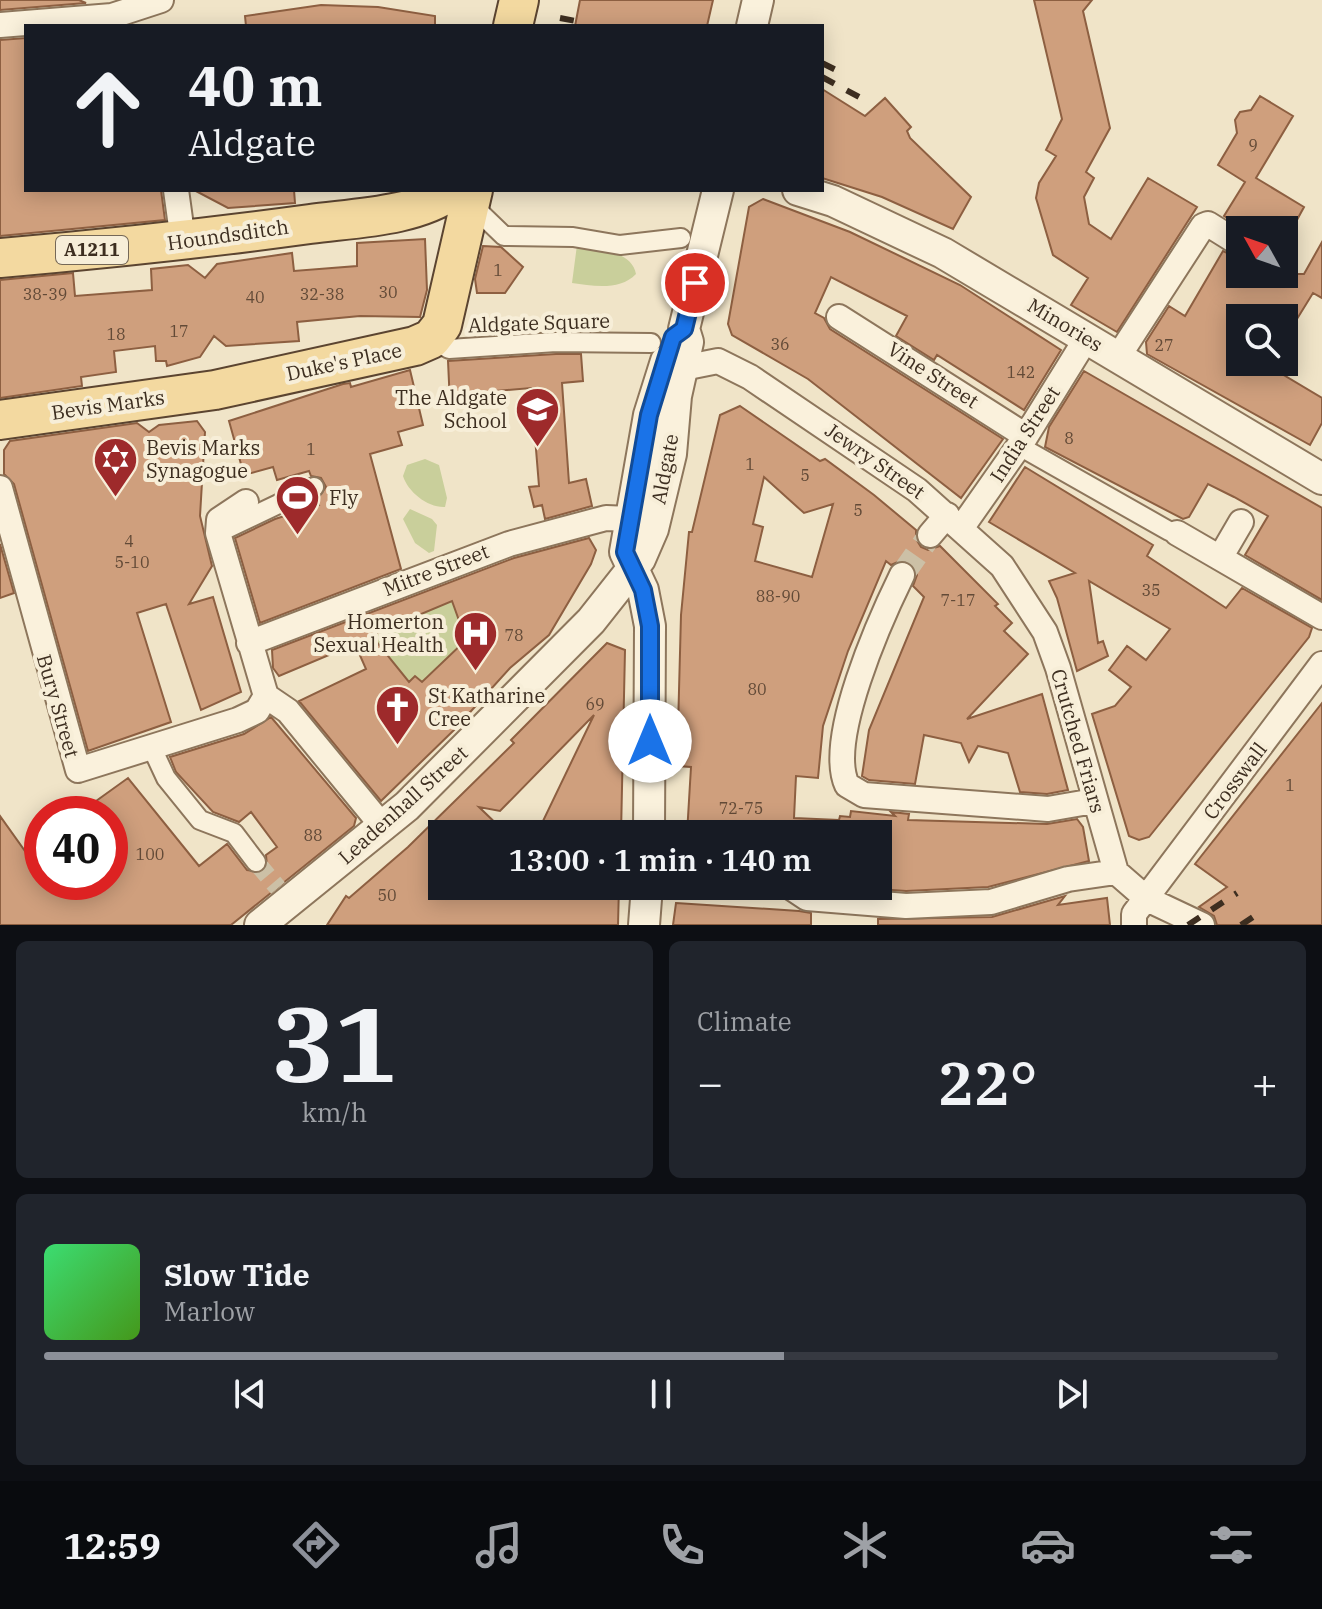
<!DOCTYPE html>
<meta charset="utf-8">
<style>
:root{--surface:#171b24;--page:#20242c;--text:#f1f3f6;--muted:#9ea1a6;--line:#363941;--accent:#8c9099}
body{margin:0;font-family:"IBM Plex Serif",serif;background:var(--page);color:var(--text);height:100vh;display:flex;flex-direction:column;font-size:30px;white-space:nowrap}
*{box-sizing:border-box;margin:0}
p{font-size:26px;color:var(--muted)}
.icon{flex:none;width:44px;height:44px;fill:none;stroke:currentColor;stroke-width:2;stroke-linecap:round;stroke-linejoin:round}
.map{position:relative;height:925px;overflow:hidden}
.drawer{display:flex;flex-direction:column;gap:16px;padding:16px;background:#0d0f14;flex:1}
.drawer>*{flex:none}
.guide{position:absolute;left:24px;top:24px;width:800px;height:168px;border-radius:0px;box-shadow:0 4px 20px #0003;background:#171b24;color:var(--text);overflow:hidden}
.needle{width:52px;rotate:310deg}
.tools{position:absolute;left:1226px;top:216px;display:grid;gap:16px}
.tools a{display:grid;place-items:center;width:72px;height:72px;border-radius:0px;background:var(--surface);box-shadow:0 4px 20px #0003;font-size:40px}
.speed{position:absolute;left:24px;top:796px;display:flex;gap:16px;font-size:40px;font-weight:700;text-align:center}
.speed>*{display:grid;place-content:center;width:104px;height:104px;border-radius:50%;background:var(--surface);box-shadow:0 4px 20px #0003;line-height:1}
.speed .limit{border:12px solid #d22;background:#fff;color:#111}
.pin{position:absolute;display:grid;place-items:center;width:68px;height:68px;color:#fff;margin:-34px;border:4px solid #fff;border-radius:50%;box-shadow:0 2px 8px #0007}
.me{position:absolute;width:88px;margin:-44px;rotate:0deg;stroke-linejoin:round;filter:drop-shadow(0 0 6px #0008)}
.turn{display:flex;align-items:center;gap:28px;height:168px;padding:0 32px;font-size:36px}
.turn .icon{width:104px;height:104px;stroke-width:2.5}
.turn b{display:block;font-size:56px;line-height:68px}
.big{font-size:60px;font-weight:600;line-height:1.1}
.drawer .widget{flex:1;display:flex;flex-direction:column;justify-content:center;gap:12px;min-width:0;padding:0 28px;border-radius:12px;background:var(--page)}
.drawer .dial{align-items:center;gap:0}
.dial b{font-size:104px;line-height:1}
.song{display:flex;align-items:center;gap:24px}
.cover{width:96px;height:96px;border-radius:12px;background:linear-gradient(135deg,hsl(140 70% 55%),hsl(100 70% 35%))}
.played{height:8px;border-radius:4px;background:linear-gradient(90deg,var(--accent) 60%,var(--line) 60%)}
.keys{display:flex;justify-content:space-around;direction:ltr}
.heat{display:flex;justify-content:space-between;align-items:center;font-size:44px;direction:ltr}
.drawer .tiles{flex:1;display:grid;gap:16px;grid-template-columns:1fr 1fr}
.widget:last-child{grid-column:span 2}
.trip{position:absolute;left:428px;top:820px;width:464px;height:80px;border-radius:0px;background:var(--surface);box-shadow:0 4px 20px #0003;font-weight:600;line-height:80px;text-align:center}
.tabs{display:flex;height:128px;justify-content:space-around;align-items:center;background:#090b0e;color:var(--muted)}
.tabs .icon{width:56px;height:56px}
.tabs .selected{color:var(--accent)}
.tabs b{font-size:36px;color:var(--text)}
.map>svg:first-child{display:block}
.green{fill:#c9cf9b}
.building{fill:#cf9f7d;stroke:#8d5f41;stroke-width:2;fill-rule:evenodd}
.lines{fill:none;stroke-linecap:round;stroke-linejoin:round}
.pedestrian-tunnel{stroke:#ccc0a6;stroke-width:18;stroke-dasharray:18 9;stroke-linecap:butt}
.minor-tunnel{stroke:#ccc0a6;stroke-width:24;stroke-dasharray:24 12;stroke-linecap:butt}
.pedestrian-casing{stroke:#8d765c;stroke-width:22}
.minor-casing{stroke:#8d765c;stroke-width:28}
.tertiary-casing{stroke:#8d765c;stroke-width:34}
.primary-casing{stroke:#5b4430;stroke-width:42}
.pedestrian{stroke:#faf1dc;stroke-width:18}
.minor{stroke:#faf1dc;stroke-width:24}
.tertiary{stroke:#faf1dc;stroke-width:30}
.primary{stroke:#f3d9a0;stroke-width:38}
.rail{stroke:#3d2e20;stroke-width:6;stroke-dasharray:14 14;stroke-linecap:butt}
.route-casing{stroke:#114b97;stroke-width:20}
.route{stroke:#1a73e8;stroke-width:14}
.labels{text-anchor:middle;stroke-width:8;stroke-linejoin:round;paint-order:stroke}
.number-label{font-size:16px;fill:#624a37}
.shield{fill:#f7eed8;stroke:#756857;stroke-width:2}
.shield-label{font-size:18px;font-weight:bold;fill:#3d2e20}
.street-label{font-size:20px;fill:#3d2e20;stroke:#f7eed8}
.poi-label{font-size:20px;fill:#3d2e20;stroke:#f7eed8;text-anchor:start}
</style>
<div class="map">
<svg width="1322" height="925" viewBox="0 0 1322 925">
<rect width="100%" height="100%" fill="#f0e4c8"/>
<path class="green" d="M577,245c20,3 55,6 59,29 -16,17 -43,12 -64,9z
M425,459l14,6 8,33 -2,9c-17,1 -37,-15 -42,-31l4,-11z
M410,509l22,10 5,6 -3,26 -5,2 -14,-10 -12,-24z
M452,601l14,39 -44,42 -7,-6 -6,6 -32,-40 -18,12 -4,-5 31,-19z"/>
<path class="building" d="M0,0h79l7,3 -86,7z
M580,0h133l-6,26h-132z
M1034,0h58l-9,11 27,117 -24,44 8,6 -10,19 5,27 22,15 37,-61 49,29 -80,125 -46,-27 17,-27 -35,-23 -17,-57 3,-15 17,-27 -10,-6 16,-31z
M321,5l57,2 57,9v10h-189l-1,-10z
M26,38v152h135l4,30 -165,16v-196z
M822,89l43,27 20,-18 26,29 -4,4 3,7 61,59 -18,32 -71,-32 -60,-19z
M1260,96l33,20 -37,62 48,29 -12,22 -9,-6 -4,7h-33l-22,-14 21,-34 -27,-17 19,-32 -2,-13 5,-8 11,-2z
M194,190h100l1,13 -67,5z
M763,199l87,33 110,53 101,65 -37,60 -87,-55 -3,5 -38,-24 11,-20 -76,-39 -16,36 9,5 6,11 173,110 -42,59 -153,-119 -76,-44 -4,-11 21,-117z
M425,239l2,51 -7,27 -60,-1 -63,6 2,19 -73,5 -12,-10 -14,21 -33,9 -1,-5h-10l-1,-15 -41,5 2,21 -35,5 1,9 -82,12v-118l73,-7 2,23 77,-6 -1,-21 37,-4 17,13 12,-14 75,-11 2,18 63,-5v-23z
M1322,242v56l-9,-5 -29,47v-22h-44v44h22l60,36v25l-12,22 -163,-91 -1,-12 23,-36 16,10 38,-65 17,8v15h64z
M483,246l18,1 22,20 -18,26h-28l-2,-14z
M556,354h25l2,27 -21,2 7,100 17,-4 6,27 -47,13 -3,-14 -8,2 -5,-20 10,-1 -8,-98 -46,4v10l-35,2 -2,-43z
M410,370l13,55 -25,7 4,13 -32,9 31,115 -141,54 -25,-85 40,-19 44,-14 -2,-6 9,-12 -5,-9 -10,-2 -2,-5 -32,9 -4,-13 -29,8 -15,-54 114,-37 7,-1 1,4z
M1084,371l238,137v92l-77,-45 23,-39 -34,-19 -26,-13 -19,33 -6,2 -138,-72 4,-20z
M740,406l80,55 5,-2 49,36 42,35v9l5,8 7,3 12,-4 58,58 -3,2 17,17 -8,8 24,23 -61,65 75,-25 26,96 -21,4 -27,-2 -12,-39 -30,-7 -9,16 -8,-19 -37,-8 -9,49 -46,-4 -7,-4 7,-46 55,-133 -11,-11 4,-11 -3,-9 -12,-6 -11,5 -5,-4 -38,90 -25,75 -5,52 -22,-2 -2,42 45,2 1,-4 10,1 1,-6 44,5 -4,-4 18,2 -1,6 139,4 30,-5 6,8 6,34 -101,26 -82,4 -28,-2v-55h-191l4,-67 -14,-1 4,-151 8,-83h3l28,-117zM764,477l40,36 29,-9 -21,73 -57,-16 8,-34 -10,-3z
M197,421l8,11 -5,84 12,50 -23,38 24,-7 28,95 -40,18 -35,-106 -29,9 34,109 -83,29 -74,-267 -10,-10v-24l6,-9 127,-18 12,9 10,-7z
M1025,467l128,78 -6,11 79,52 16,-20 70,40 -3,9 -160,200 -10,3 -10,-4 -37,-122 23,-8 16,-19 -22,-17 18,-24 19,14 24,-31 -81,-48 9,62 5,-2 5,15 -31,15 -20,-73 -8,-17 26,-8 -86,-51z
M589,538l7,12 -5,14 -42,71 -39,33 -56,62 -73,71 -82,-100 67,-32 -11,-25 -76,32 -6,-8 -1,-18 242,-92zM452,601l14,39 -44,42 -7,-6 -6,6 -38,-47z
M0,544l14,49 -14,5z
M607,643l18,7 -4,184h-37v-4l-41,-9 51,-106 -94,96 -21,-4 28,27h-65v52h21l10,9 9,-9h137l-1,39h-291l19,-29 3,2 59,-51 106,-104 -3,-3z
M1322,703v222h-105l-3,-9 -15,-9 28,-20 -32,-23z
M271,717l85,101 -2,8 -123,99h-231v-109l25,35 17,-13v44h68v-68h-32l50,-36 71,88 28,-22 20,26 16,2 4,-6 -1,-11 11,-8 -26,-35 -12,10 -26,-10 -37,-40 -6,-15 74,-23z
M1065,896l-7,9 49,-7 3,27h-232v-6l114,-2z
M676,903l123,8 12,2v12h-138z"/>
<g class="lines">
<path class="pedestrian-tunnel" d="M256,862l22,26"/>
<path class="minor-tunnel" d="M902,575l28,-40"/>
<defs>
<path id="pedestrian" d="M475,208l29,28 69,1 47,8 61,-7
M431,339l18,10 107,-7 95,1
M1028,451l141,80
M218,533l96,-46
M152,748l14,30 34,42 34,13 22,29"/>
<path id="minor" d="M0,25l112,-9 49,-16
M176,190l7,51
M839,317l187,119
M1118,357l85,-131 5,-2 32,20
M683,368l35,-7 32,16 167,113 85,76 43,66 13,36 58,204 31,27 55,26
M0,488l78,282 160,-50 19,-9 9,-15
M246,502l-27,18 -1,13 48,163
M962,527l64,-91 60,-97
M1177,533l145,84
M930,535l17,-20
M1220,558l21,-36
M902,575c-22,45 -76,165 -55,210l17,10 184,14 46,-8
M249,643l260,-99 97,-26 24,1
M266,696l22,15 96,117
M789,886l18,12 99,8 85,-4 77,-23 48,-7
M1134,925v-11l188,-250"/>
<path id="tertiary" d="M752,26l6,-26
M798,190l35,11 110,52 379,226
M684,329l34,-139
M649,834l1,-208 -7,-36 -18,-38 24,-137 17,-54
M260,925l147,-119 184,-185 49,-62 13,-30 18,-75 5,-58 12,-54 -4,-13
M644,925l3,-39"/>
<path id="primary" d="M513,26l6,-26
M0,258c104,-9 207,-20 310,-34 45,-6 105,-7 142,-34
M0,420l215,-30 200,-44 16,-7 11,-14 31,-135"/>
</defs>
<use href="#pedestrian" class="pedestrian-casing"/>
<use href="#minor" class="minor-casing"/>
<use href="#tertiary" class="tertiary-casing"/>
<use href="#primary" class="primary-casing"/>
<use href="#pedestrian" class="pedestrian"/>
<use href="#minor" class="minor"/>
<use href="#tertiary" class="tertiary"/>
<use href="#primary" class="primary"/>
<path class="rail" d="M560,18l16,3
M822,63l18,9
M822,77l39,21
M1188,925l49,-32
M1241,925l21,-14"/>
</g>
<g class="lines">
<defs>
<path id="route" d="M650,741v-115l-7,-36 -18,-38 24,-137 24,-78 11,-8 11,-46"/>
</defs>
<use href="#route" class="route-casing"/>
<use href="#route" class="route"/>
</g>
<defs>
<symbol id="school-pin" viewBox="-11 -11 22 30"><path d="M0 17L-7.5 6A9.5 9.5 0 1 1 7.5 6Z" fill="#9e2a2b" stroke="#f7eed8"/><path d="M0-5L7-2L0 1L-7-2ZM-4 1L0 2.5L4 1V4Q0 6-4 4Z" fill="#fff"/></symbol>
<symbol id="synagogue-pin" viewBox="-11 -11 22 30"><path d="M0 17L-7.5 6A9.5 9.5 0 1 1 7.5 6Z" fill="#9e2a2b" stroke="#f7eed8"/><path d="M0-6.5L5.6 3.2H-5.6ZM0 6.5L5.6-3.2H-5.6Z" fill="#fff"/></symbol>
<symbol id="stadium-pin" viewBox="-11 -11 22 30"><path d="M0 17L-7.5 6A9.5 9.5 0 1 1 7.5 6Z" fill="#9e2a2b" stroke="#f7eed8"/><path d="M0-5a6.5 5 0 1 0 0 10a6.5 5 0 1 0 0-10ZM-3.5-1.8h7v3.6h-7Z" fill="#fff"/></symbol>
<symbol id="hospital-pin" viewBox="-11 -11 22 30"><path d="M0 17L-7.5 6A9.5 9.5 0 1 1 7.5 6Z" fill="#9e2a2b" stroke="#f7eed8"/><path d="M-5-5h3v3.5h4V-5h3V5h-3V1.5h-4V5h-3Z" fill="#fff"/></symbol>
<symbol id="church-pin" viewBox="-11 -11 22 30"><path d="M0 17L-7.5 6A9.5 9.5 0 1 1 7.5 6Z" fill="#9e2a2b" stroke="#f7eed8"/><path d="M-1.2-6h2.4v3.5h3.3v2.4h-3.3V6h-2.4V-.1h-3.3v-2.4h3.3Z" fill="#fff"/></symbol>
</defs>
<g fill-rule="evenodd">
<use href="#school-pin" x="512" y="384" width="51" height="69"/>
<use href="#synagogue-pin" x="90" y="434" width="51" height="69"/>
<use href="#stadium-pin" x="272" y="472" width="51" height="69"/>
<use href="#hospital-pin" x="450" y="608" width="51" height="69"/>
<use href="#church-pin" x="372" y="682" width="51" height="69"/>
</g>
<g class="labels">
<g class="number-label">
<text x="1253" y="151">9</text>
<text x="498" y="276">1</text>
<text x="388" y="298">30</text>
<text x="45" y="300">38-39</text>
<text x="322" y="300">32-38</text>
<text x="255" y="303">40</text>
<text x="179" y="337">17</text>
<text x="116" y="340">18</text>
<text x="780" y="350">36</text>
<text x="1164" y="351">27</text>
<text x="1021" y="378">142</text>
<text x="1069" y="444">8</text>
<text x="311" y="455">1</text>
<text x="750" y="470">1</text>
<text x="805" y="481">5</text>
<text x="858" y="516">5</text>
<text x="129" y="547">4</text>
<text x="132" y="568">5-10</text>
<text x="1151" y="596">35</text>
<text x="778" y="602">88-90</text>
<text x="958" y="606">7-17</text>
<text x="514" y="641">78</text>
<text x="757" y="695">80</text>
<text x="595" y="710">69</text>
<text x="1290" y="791">1</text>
<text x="741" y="814">72-75</text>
<text x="313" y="841">88</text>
<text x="150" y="860">100</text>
<text x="387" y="901">50</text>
</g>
<rect class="shield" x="56" y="236" width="72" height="28" rx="6"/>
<g class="shield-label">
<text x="92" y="256">A1211</text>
</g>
<g class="street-label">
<text transform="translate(228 235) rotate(-8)" y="7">Houndsditch</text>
<text transform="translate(539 323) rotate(-2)" y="7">Aldgate Square</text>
<text transform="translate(1065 325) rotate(31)" y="7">Minories</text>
<text transform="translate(344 362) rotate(-12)" y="7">Duke's Place</text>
<text transform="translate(933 375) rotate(33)" y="7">Vine Street</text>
<text transform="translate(108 405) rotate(-8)" y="7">Bevis Marks</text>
<text transform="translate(1025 434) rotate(-57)" y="7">India Street</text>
<text transform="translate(875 461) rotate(35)" y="7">Jewry Street</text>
<text transform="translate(665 469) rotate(-79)" y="7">Aldgate</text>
<text transform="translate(436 570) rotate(-21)" y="7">Mitre Street</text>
<text transform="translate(58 706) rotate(74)" y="7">Bury Street</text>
<text transform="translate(1078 741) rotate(74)" y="7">Crutched Friars</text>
<text transform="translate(1235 781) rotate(-53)" y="7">Crosswall</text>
<text transform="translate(403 805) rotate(-42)" y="7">Leadenhall Street</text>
</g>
<g class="poi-label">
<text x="507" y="405" text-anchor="end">The Aldgate<tspan x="507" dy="23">School</tspan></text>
<text x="146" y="455">Bevis Marks<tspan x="146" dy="23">Synagogue</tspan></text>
<text x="329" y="505">Fly</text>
<text x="444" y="629" text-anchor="end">Homerton<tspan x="444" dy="23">Sexual Health</tspan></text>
<text x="428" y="703">St Katharine<tspan x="428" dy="23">Cree</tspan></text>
</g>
</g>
</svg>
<div class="tools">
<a><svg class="needle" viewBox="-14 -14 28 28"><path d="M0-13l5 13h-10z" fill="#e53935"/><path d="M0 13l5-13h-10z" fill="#9ea1a6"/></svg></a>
<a><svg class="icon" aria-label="search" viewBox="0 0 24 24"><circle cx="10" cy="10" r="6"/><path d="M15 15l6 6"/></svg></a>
</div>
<div class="speed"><div class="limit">40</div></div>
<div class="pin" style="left:695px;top:283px;background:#d93025"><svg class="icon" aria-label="arrive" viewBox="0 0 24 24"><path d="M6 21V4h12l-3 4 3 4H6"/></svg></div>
<svg class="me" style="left:650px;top:741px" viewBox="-20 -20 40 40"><circle r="19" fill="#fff"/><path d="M0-13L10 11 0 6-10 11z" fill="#1a73e8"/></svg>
<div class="trip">13:00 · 1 min · 140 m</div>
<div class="guide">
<div class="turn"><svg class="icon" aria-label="ahead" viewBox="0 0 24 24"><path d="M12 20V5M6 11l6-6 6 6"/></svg><div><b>40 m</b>Aldgate</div></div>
</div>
</div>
<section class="drawer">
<div class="tiles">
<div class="widget dial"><b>31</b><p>km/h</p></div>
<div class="widget"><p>Climate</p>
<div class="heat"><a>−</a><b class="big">22°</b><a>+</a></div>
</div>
<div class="widget">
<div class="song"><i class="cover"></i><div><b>Slow Tide</b><p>Marlow</p></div></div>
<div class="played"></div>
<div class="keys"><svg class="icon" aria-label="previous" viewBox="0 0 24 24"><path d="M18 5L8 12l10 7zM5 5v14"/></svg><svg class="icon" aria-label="pause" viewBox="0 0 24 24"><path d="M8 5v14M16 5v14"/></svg><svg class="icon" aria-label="next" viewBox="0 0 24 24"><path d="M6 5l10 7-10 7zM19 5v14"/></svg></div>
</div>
</div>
</section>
<nav class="tabs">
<b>12:59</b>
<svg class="icon selected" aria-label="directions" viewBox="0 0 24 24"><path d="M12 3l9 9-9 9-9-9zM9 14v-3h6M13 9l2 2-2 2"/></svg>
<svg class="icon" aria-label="music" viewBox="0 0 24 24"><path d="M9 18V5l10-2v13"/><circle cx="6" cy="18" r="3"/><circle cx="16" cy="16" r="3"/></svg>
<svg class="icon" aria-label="phone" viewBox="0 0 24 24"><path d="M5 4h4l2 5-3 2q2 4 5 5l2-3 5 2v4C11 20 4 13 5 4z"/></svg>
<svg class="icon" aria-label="climate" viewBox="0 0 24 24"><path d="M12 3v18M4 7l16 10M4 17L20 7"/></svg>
<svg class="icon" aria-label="car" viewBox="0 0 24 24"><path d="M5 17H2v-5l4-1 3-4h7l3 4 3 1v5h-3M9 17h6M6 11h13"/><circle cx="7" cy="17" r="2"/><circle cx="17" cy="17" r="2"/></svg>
<svg class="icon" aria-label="filters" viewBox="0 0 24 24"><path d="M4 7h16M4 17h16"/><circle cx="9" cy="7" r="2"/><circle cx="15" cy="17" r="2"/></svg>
</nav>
